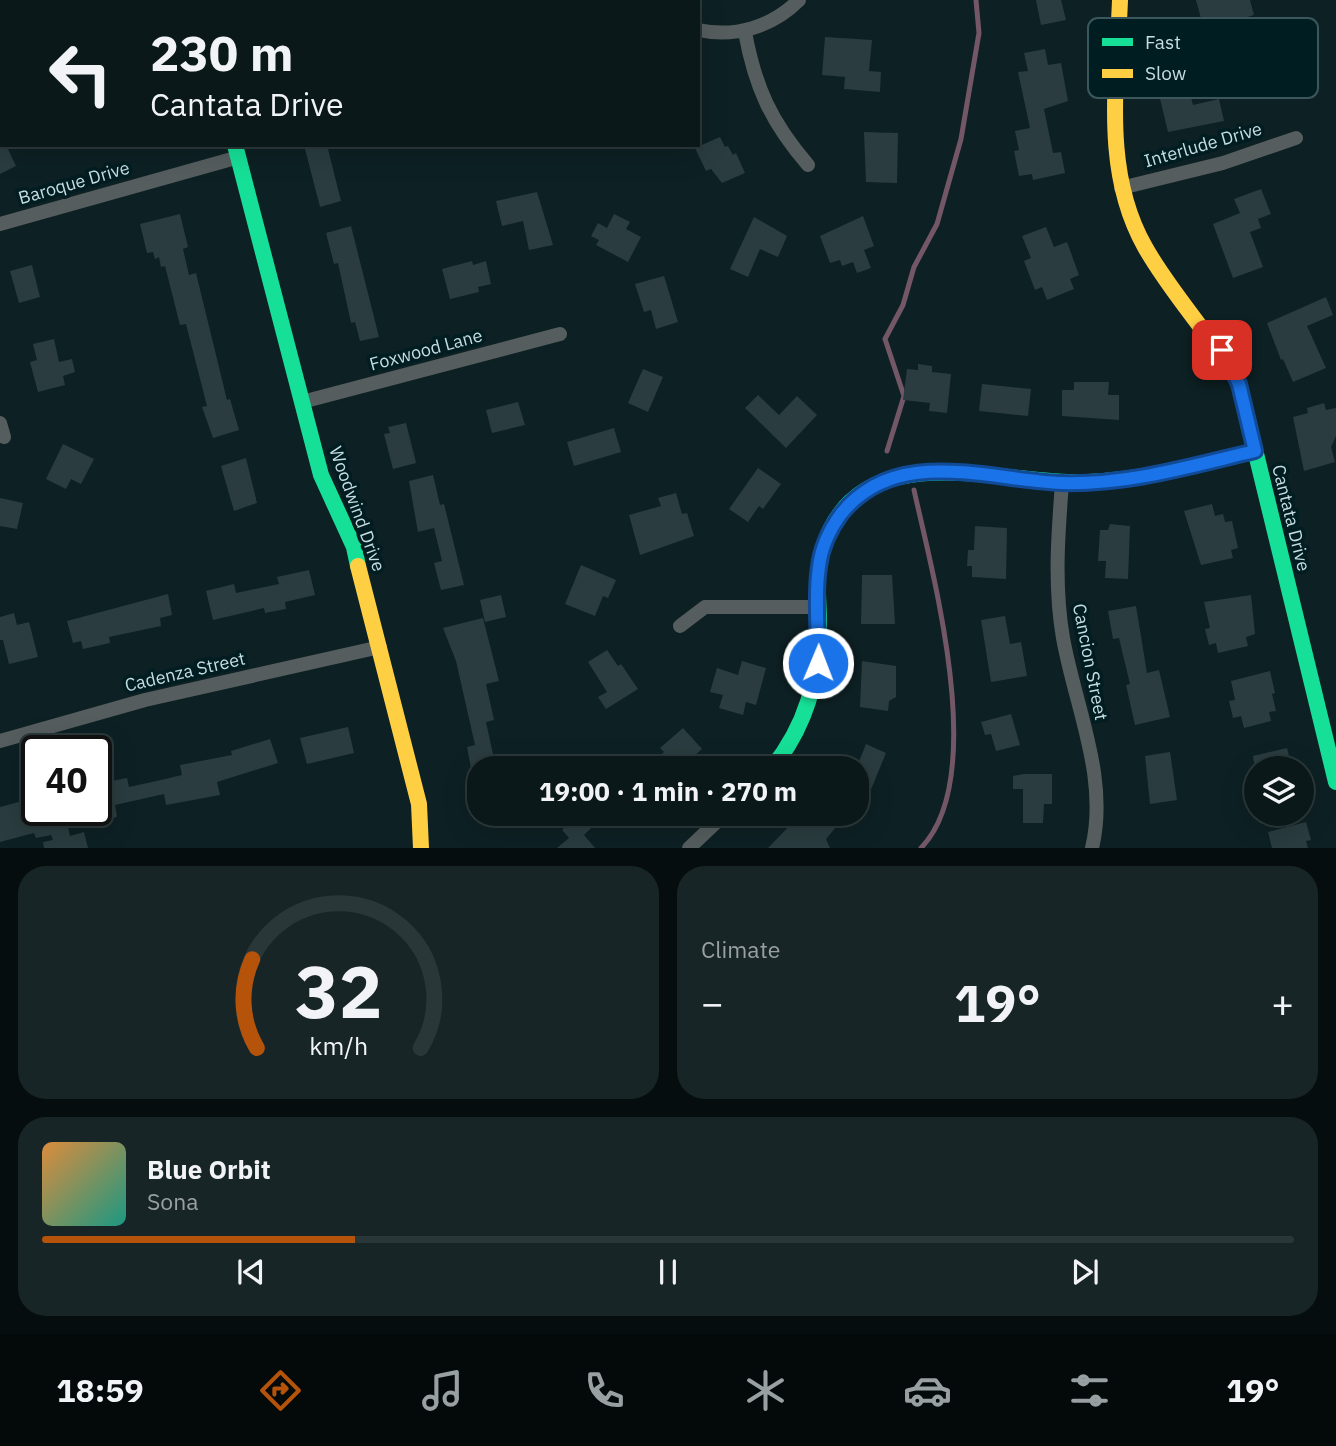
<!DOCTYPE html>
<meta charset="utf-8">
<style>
:root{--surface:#0a181a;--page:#182527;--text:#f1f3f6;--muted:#99a0a2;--line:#2a3739;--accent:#b45309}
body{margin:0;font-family:"IBM Plex Sans",sans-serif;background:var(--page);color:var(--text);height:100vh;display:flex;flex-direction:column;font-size:26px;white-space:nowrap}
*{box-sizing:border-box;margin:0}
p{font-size:23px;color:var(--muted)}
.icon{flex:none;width:38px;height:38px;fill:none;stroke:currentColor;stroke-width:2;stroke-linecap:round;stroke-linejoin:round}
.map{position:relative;height:848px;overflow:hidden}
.panel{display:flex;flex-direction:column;gap:18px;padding:18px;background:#060d0e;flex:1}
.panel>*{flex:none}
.top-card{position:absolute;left:0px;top:0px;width:700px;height:147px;box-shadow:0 7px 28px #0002,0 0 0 2px var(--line);background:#0a181a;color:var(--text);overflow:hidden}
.tools{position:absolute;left:1244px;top:756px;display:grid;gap:14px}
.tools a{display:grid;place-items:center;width:70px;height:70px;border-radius:50%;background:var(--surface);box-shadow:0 7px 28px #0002,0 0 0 2px var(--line);font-size:35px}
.speed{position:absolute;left:21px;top:735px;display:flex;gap:14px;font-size:35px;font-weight:700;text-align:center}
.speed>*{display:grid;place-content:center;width:91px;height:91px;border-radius:50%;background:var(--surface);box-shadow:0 7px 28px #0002,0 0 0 2px var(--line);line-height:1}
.speed .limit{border:4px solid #111;border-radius:10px;background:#fff;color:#111}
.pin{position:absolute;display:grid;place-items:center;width:60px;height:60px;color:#fff;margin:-30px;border-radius:14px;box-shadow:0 4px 10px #0006}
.me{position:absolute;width:77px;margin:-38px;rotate:1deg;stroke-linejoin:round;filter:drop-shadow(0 0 5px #0008)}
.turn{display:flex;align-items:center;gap:24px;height:147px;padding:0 35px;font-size:32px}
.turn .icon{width:91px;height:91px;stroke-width:2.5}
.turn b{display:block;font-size:49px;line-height:60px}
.big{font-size:52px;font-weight:700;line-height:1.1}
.panel .widget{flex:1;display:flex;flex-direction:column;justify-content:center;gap:10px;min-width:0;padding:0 24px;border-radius:28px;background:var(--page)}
.panel .dial{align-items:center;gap:0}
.dial svg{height:182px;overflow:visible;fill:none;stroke:var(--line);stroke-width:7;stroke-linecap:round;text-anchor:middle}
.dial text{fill:var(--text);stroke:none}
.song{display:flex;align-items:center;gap:21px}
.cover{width:84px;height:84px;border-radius:10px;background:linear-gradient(135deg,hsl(30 70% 55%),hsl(170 70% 35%))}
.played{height:7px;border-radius:4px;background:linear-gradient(90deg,var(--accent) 25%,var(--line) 25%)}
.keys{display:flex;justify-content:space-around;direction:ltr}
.heat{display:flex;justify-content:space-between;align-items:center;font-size:38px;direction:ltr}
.panel .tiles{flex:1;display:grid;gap:18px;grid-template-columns:1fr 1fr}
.widget:last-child{grid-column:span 2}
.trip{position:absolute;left:467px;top:756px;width:402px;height:70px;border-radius:28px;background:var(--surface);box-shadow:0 7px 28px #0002,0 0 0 2px var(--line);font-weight:700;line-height:70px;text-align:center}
.tabs{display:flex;height:112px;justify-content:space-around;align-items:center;background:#040a0a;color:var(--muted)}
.tabs .icon{width:49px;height:49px}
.tabs .selected{color:var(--accent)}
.tabs b{font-size:32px;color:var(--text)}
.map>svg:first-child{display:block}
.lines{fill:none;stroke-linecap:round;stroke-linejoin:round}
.stream{stroke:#735767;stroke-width:5}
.building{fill:#2a3c3f}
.street{stroke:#555d5e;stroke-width:14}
.fast{stroke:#16e098;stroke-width:16}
.slow{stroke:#ffcf43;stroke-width:16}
.route-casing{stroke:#114b97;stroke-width:18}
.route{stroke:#1a73e8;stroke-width:12}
.labels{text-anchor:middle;stroke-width:7;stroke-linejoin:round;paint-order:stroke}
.street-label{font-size:18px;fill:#c6dde1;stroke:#001d22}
.key{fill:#001d22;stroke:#3b575b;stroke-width:2}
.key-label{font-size:19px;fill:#c6dde1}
</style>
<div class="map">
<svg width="1336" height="848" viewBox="0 0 1336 848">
<rect width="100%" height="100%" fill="#0d2023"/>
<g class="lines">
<path class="stream" d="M887,451l17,-55 -19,-57 18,-34 11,-38 23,-43 24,-85 18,-106 -3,-33
M914,490c19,86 75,288 7,358"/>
</g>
<path class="building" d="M1036,0h25l5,20 -25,5z
M1196,0h54l4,15 -41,13 -1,-4 -9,2z
M825,37l47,3 -3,31 12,1 -1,20 -36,-3 1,-12 -23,-2z
M1045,49l3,16 13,-2 7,38 -24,8 9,44 8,-1 4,21 -32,7 -1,-6 -13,2 -5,-25 5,-1 -4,-19 15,-3 -12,-56 10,-1 -4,-18z
M1184,70l9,35 26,-6 5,22 -56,11 -13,-54z
M0,132l2,13h4l10,21 -16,8z
M864,132l34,1 -1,50 -31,-1z
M720,137l5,10 3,-1 5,9 3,-2 9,20 -23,10 -11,-14 -5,2 -11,-23z
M304,145h23l14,56 -21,6z
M1261,189l10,25 -13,5 3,9 -11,4 13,35 -30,11 -20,-54 27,-11 -6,-14z
M537,192l16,53 -24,5 -6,-29 -21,5 -6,-25z
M180,214l8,33 -5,2 6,26 7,-2 31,127 3,-1 9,31 -26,8 -11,-31 5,-1 -21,-82 -6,1 -15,-59 -4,1 -2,-10 -4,2 -2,-7 -6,1 -7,-29z
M614,214l16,8 -4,7 15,8 -13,25 -32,-17 3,-5 -8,-4 7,-13 9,5z
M863,216l11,30 -10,4 7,18 -14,5 -4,-11 -11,4 -2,-6 -10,3 -10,-27z
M754,217l33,19 -9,21 -18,-8 -12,28 -18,-8z
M351,226l28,111 -19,4 -5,-19 -4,1 -13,-60 -4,1 -8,-31z
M1046,227l8,20 13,-5 12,33 -9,4 4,10 -27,11 -5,-13 -7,3 -11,-29 7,-3 -9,-22z
M472,261l1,4 13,-4 5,23 -13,3 1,5 -29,7 -8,-30z
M32,265l8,32 -21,6 -9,-32z
M664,276l14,46 -22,7 -5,-19 -7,2 -9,-28z
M1326,297l7,18 -26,11 19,42 -33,14 -10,-23 -2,1 -14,-37z
M54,339l5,23 13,-3 3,13 -12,4 2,9 -27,7 -8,-30 7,-2 -4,-16z
M918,364l14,2v6l19,2 -4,39 -18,-2 1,-8 -27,-3 4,-31 11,1z
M643,369l20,8 -15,35 -20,-9z
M1074,382h35l-1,13h11v25l-57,-4v-26h12z
M982,384l49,5 -3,27 -49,-5z
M758,395l21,20 18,-19 20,19 -31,33 -41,-40z
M518,402l7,23 -33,8 -6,-23z
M1324,403l2,7 10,-2v28l-5,11 4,15 -31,9 -11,-54 15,-4 -1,-5z
M406,423l10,40 -23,6 -9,-35 6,-1 -2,-6z
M614,428l7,24 -47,14 -7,-24z
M63,444l31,15 -13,25 -10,-5 -5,10 -20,-10z
M246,458l11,45 -23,8 -13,-45z
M758,468l23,16 -18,25 -4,-3 -11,16 -19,-13z
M433,475l7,30 4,-1 20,81 -23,5 -7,-27 8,-2 -8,-33 -16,4 -9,-51z
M676,493l6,21 5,-1 7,23 -54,19 -11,-40 32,-9 -3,-8z
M0,498l23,5 -6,26 -17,-3z
M1212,504l3,12 8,-2 2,8 7,-1 6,27 -7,2 2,8 -32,7 -17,-54z
M1110,524l20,2 -2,53 -23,-1 1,-17h-8l2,-31h8z
M975,526l32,2 -1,51 -34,-2v-11h-5l1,-16h6z
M581,565l35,15 -8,18 -5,-2 -8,20 -30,-12z
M309,570l6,25 -30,7 1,7 -21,4 -1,-5 -51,12 -7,-29 28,-7 2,9 43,-9 -2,-7z
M862,575h30l3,49h-34z
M168,594l4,21 -12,3 1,8 -52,11 1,6 -27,6 -2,-8 -8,2 -6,-22z
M501,595l5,22 -21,5 -5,-22z
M1251,595l4,39 -9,3 2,9 -30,7 -2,-10 -7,2 -4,-16 5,-1 -6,-26z
M1136,606l11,67 12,-3 11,47 -35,8 -9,-40 4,-1 -7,-29 -4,-17 -6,1 -5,-28z
M14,613l3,12 12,-3 9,35 -29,7 -6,-24h-3v-23z
M1005,616l5,28 11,-2 6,34 -36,6 -10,-62z
M483,618l16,63 -13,3 8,36 -8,2 10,46h-25l-4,-21 8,-2 -19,-84 -13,-33z
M607,650l11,16 3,-2 17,25 -32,20 -8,-12 9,-5 -19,-30z
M742,661l24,7 -10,37 -10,-3 -3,13 -24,-7 4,-13 -13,-3 7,-24 21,7z
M862,661l34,5v31l-7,4 -1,10 -28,-4z
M1270,671l5,22 -3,1 4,17 -7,1 2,9 -27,7 -3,-12 -8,2 -4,-17 6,-1 -4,-19z
M1011,714l9,31 -24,6 -5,-17 -6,1 -4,-13z
M348,727l6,26 -47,11 -7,-26z
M683,728l19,21 -21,19h-35l18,-16 -4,-4z
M270,739l8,24 -61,19 3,13 -54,10 -2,-11 -49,11 2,12 -14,3 -7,-36 31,-6 2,9 32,-7 21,-5 -2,-10 52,-10 -1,-4z
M866,744l20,9 -28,68v-57z
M1287,748l5,20h-37l-2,-12z
M1170,752l7,48 -27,4 -5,-48z
M1024,774h28v30h-8l-1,19h-20v-34h-10v-13z
M37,797v13h27l6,26 14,-4 4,16h-44l-1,-6 10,-2 -2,-5 -15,3 -2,-5 -34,9v-35z
M580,814h25l-21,21 11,13h-38l12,-10 -7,-8z
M801,814h46l-21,25 4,9h-62z
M1306,822l5,18 -5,1 2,7h-36l-4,-16z"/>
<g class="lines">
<path class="street" d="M195,0v2
M631,0l3,2
M531,2l1,-2
M698,30c37,8 74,-3 101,-30
M745,32c10,55 26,90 63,133
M1121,188l102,-25 73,-25
M0,224l239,-67
M302,402l258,-68
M0,423l4,14
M1062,483c-4,52 -8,103 1,155 12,68 46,140 29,210
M680,626l25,-19h114
M0,741l145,-41 235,-53
M689,848l36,-34"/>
<path class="fast" d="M235,145l86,330 33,72 4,19
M1239,384l97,398
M772,768c34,-42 47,-89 47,-143 0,-25 -4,-49 3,-74 35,-121 179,-65 266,-69 58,-2 111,-18 167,-31"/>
<path class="slow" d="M1120,0c-3,83 -18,171 25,247 27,48 67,89 94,137
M358,566l61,238 2,44"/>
</g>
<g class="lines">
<defs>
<path id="route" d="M818,663c1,-31 -4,-65 1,-96 2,-19 11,-38 22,-53 55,-69 147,-34 221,-31 66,2 129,-17 193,-32l-16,-67 -17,-34"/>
</defs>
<use href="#route" class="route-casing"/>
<use href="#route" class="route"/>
</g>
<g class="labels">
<g class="street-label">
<text transform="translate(1203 145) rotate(-16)" y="6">Interlude Drive</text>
<text transform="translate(74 183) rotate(-16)" y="6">Baroque Drive</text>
<text transform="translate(426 350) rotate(-15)" y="6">Foxwood Lane</text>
<text transform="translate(357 509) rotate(70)" y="6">Woodwind Drive</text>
<text transform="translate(1291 518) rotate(76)" y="6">Cantata Drive</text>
<text transform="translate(1090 662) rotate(79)" y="6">Cancion Street</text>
<text transform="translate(185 672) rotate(-13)" y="6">Cadenza Street</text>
</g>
</g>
<rect x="1088" y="18" width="230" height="80" rx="10" class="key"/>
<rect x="1102" y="38" width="31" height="8" fill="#16e098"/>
<rect x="1102" y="69" width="31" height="9" fill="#ffcf43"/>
<g class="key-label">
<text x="1145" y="49">Fast</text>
<text x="1145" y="80">Slow</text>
</g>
</svg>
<div class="tools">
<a><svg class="icon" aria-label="layers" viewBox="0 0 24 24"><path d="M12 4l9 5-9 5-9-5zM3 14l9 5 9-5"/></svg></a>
</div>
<div class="speed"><div class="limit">40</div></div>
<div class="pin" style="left:1222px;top:350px;background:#d93025"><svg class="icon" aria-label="arrive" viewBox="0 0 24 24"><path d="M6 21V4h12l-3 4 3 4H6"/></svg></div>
<svg class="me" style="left:818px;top:663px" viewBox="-20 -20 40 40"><circle r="17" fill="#1a73e8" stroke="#fff" stroke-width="3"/><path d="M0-11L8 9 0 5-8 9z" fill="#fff"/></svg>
<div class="trip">19:00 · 1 min · 270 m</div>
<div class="top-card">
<div class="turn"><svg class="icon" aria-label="left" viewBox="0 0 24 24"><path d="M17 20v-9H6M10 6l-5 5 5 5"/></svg><div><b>230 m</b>Cantata Drive</div></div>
</div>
</div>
<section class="panel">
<div class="tiles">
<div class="widget dial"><svg viewBox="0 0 100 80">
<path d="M14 69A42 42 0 1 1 86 69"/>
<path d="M14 69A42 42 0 0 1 12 30" stroke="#b45309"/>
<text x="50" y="56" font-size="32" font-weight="700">32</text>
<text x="50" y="72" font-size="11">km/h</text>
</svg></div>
<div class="widget"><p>Climate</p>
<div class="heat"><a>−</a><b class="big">19°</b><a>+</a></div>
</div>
<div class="widget">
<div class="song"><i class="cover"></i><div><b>Blue Orbit</b><p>Sona</p></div></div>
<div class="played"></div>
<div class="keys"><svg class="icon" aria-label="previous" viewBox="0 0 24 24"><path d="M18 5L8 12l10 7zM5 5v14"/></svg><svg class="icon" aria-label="pause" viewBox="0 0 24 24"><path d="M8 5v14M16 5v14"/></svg><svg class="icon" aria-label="next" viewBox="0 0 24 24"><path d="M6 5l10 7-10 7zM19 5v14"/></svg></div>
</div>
</div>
</section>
<nav class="tabs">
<b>18:59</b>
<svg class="icon selected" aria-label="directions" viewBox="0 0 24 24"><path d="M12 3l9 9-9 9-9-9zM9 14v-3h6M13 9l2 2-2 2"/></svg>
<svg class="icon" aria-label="music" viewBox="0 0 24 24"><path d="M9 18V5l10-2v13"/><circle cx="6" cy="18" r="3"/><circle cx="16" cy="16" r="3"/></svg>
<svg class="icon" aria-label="phone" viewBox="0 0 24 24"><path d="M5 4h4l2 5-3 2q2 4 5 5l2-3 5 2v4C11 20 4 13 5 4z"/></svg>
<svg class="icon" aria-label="climate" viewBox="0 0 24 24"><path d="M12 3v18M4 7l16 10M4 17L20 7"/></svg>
<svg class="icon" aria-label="car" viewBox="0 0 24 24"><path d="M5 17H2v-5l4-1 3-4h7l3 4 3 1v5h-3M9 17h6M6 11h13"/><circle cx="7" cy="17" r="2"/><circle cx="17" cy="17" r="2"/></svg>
<svg class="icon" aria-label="filters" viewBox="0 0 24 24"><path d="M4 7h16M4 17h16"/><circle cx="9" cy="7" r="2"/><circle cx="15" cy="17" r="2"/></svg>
<b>19°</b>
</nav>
